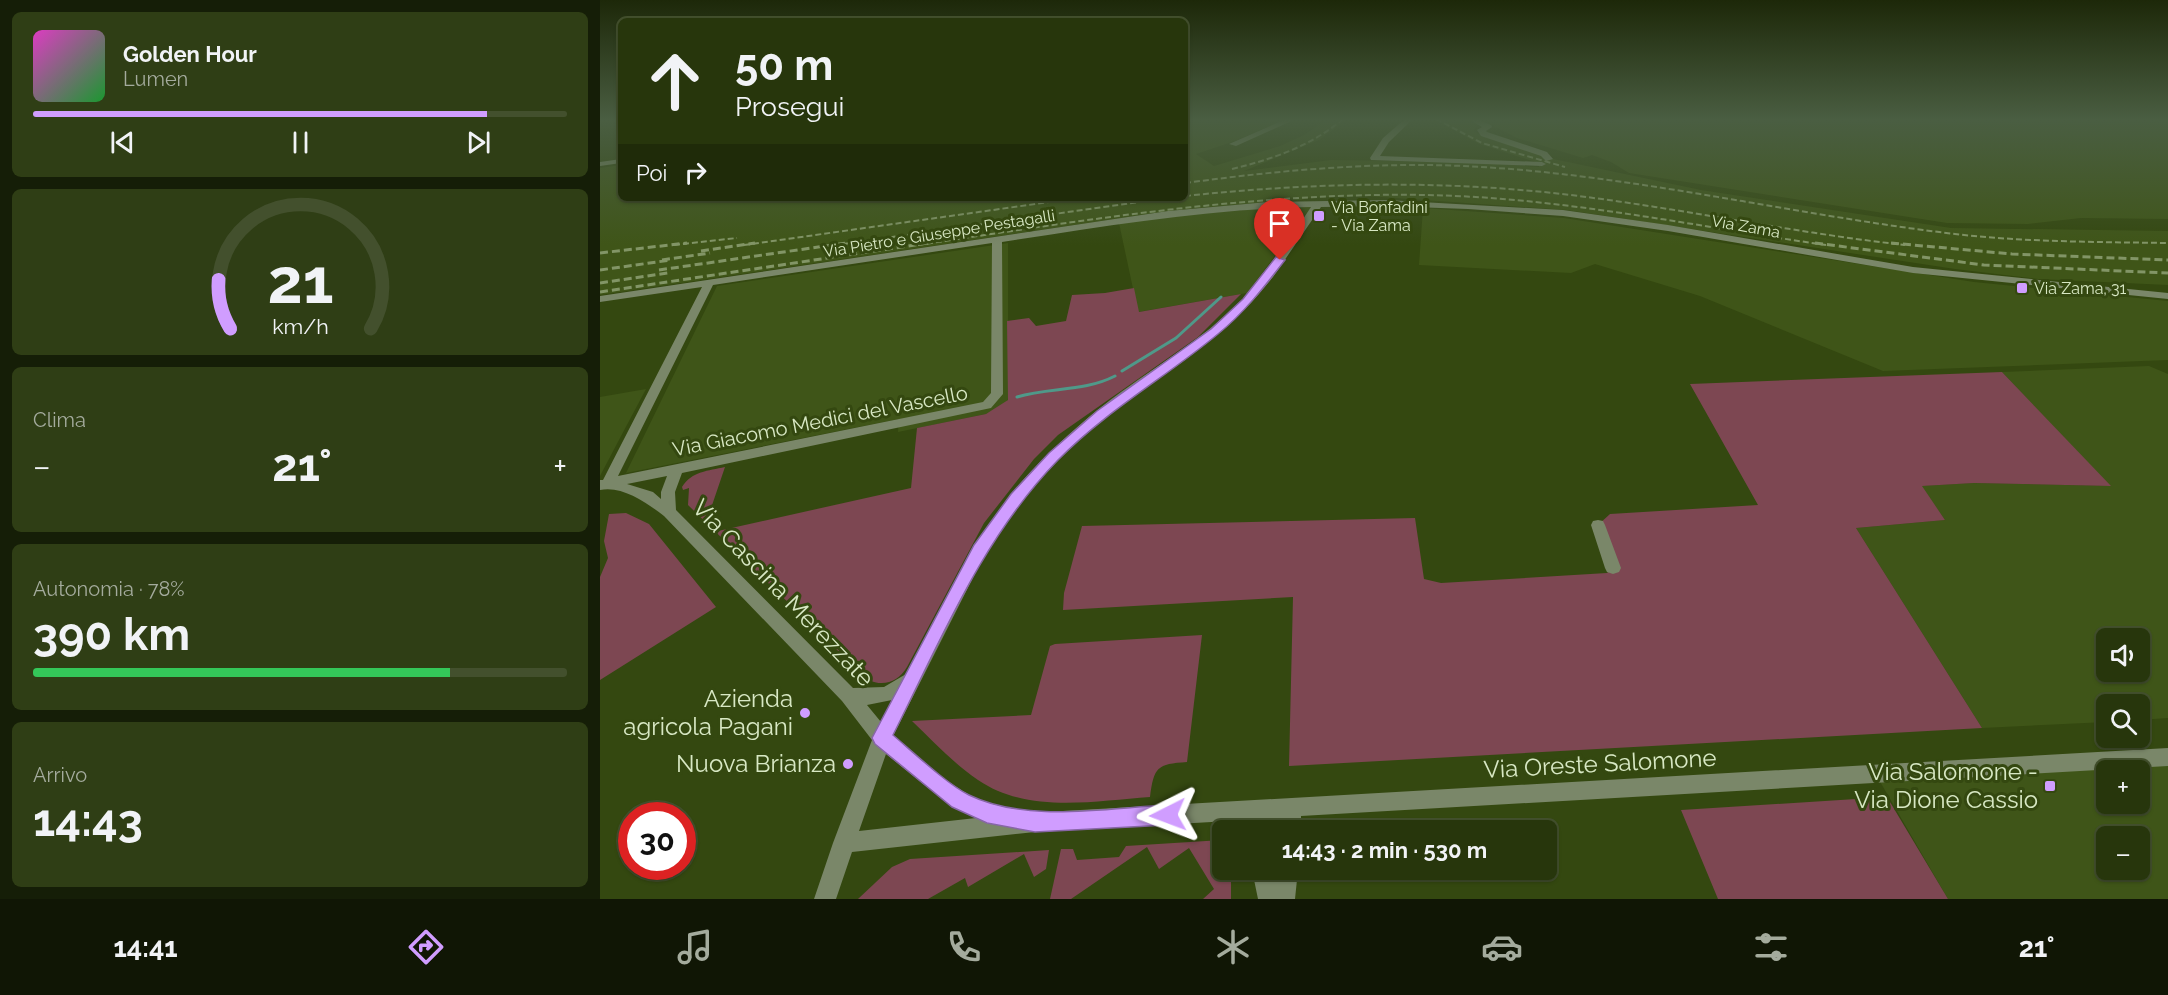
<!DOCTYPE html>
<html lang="it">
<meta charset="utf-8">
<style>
:root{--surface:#27360c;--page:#2f3e15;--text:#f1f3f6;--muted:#a4ab9d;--line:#43502d;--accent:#d09dff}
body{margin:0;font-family:Raleway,sans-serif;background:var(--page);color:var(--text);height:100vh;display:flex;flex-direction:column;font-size:22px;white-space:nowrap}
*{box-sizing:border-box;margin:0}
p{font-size:20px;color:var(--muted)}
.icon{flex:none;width:33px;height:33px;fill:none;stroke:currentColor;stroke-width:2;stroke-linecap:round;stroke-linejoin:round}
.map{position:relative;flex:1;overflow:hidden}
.details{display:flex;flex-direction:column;gap:12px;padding:12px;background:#151e07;width:600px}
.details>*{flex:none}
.guide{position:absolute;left:18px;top:18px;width:570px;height:183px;border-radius:9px;box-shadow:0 2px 4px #0004,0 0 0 2px var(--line);background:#27360c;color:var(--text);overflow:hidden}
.tools{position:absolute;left:1496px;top:628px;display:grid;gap:12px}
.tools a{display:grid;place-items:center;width:54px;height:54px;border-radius:9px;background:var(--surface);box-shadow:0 2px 4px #0004,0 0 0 2px var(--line);font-size:30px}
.speed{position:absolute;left:18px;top:802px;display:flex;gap:12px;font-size:30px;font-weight:700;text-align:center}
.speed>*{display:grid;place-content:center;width:78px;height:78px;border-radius:50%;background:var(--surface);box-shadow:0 2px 4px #0004,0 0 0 2px var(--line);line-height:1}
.speed .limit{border:9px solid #d22;background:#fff;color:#111}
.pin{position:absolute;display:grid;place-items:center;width:51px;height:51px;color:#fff;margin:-62px -26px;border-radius:50% 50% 50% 0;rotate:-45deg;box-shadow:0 0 6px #0007}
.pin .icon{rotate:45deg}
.me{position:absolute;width:66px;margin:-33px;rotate:267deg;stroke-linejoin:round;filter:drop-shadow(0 0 4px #0008)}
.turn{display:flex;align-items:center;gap:21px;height:126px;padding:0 18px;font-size:27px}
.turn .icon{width:78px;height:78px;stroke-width:2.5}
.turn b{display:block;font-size:42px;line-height:51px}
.then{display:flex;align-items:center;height:57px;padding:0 18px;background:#0003;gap:12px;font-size:22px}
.big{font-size:45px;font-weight:700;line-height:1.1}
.details .tile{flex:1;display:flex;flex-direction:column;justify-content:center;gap:9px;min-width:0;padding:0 21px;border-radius:9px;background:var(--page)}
.details .dial{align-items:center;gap:0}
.dial svg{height:156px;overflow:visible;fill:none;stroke:var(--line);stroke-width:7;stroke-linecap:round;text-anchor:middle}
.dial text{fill:var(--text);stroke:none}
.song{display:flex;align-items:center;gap:18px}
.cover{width:72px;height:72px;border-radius:9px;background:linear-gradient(135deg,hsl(310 70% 55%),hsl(130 70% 35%))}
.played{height:6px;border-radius:3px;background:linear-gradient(90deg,var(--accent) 85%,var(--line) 85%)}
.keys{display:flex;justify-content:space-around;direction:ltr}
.heat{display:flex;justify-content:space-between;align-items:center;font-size:33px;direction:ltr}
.charge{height:9px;border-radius:4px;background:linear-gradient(90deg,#34c759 78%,var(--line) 0)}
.trip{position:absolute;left:612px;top:820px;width:345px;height:60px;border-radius:9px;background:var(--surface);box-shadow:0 2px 4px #0004,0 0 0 2px var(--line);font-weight:700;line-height:60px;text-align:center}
.tab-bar{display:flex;height:96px;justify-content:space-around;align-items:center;background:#101605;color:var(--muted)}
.tab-bar .icon{width:42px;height:42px}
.tab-bar .active{color:var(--accent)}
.tab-bar b{font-size:27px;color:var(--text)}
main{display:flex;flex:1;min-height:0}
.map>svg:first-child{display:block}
.built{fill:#3f5518;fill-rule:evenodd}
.green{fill:#7d4752}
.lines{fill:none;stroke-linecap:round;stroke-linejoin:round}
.stream{stroke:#4f9989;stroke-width:3}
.minor{fill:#7a8769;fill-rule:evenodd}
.rail-far1{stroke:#829566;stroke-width:2;stroke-dasharray:6 3;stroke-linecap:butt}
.rail{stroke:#829566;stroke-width:3;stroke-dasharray:8 4;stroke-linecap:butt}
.route{fill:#d09dff;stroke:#8766a6;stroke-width:1.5}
.poi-dot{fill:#d09dff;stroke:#344810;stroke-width:2}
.labels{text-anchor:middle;stroke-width:6;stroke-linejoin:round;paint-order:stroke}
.far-poi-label{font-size:16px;fill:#d8e8c4;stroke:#344810;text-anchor:start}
.far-street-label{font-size:16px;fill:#d8e8c4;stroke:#344810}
.street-label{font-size:20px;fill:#d8e8c4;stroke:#344810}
.near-street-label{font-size:24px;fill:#d8e8c4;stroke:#344810}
.near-poi-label{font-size:24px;fill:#d8e8c4;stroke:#344810;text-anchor:end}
</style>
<main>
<section class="details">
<div class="tile">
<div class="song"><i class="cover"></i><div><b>Golden Hour</b><p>Lumen</p></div></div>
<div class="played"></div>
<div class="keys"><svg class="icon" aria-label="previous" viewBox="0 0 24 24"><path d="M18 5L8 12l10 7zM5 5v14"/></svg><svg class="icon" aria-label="pause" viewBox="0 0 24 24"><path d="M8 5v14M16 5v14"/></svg><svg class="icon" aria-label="next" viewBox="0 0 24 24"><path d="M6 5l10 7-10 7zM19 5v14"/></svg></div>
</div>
<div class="tile dial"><svg viewBox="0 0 100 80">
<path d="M14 69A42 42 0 1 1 86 69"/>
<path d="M14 69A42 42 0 0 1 8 44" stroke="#d09dff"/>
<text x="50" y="56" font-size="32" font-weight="700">21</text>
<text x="50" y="72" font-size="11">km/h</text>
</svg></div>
<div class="tile"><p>Clima</p>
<div class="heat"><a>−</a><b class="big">21°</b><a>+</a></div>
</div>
<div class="tile"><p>Autonomia · 78%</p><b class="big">390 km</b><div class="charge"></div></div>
<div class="tile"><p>Arrivo</p><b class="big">14:43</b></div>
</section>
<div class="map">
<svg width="1568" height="899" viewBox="0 0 1568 899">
<rect width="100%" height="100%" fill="#344810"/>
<path class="built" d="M585,119h102l-55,23 -36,12 18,12 66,-20 24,-11 23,-16h21l-29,21 -75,31 87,-11 140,2 68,5v-4l-60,-19 -45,-25h32l12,6 -4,5 3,3 67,24 157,33 250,38 217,3v54l-130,-6 -83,-10 -388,-59 -200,-14 -59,2 -7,2 -126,10 -575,85v-127l21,-3v33h564z
M880,119h688v100l-87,-1 -53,6 -81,-1 -318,-50 -18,-11 -19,-7 -9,3 -66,-20z
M713,205l-66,88 -109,19 -19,-89 49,-7z
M823,208l141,10 410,64 194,19v59l-285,11 -183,-75 -105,-32 -24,9 -152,-8z
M408,243v157l-8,7 -14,7 -88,18 1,-13 -273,54 91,-187z
M1549,366l19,8v344l-29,2v-15h-33v17l-124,6 -126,-200 89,-8 -24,-34 53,-3 136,3 -108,-114zM1506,639h33v33h-33z
M46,389l-26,49 -20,38v-79z
M1568,757v142h-220l-73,-126zM1506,771h33v33h-33zM1506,837h33v33h-33z"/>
<path class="green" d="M534,288l5,24 102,-18 -43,43 -140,98 -24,24 -50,64 -77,144c-9,15 -23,20 -39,13l-180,-175 1,-17 -6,2 -1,-3c10,-16 26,-16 43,-20l-18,53 11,11 193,-43 6,-60 69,-14 22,-14 -1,-79 22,-3 7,8 30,-5 6,-26 33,-2z
M1402,372l109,114 -137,-3 -52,3 23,34 -89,8 126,200 -693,38 4,-169 -230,13 1,-17 18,-67 333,-8 9,61 17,4 166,-10 6,-5 -15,-43 12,-11 148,-9 -68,-121z
M26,513l23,11 67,83 -116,73v-103l8,-19 -4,-17 5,-27z
M602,635l-15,127c-30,2 -33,5 -37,35 -57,4 -122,17 -172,-17 -25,-17 -45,-39 -66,-59l119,-6 19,-69 5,-2z
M1287,797l61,102h-230l-37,-89z
M622,840v30h9v29h-28l11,-10 -25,-41 -30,21 -12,-22 -76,52h-21l11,-50h12l4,11 42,-3 7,-11z
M449,850l-3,19 -12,8 -10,-23 -56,33 -3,-9 -37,21h-70l34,-32 18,-8z"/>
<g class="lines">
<path class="stream" d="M522,371l54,-33 45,-41
M417,397c33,-10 67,-5 98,-21"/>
<path class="minor" d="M686,119h10l-60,27 -7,-2z
M805,119h8l-24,23 -9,14 162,6 4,2 -4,2 -171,-6 -1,-2 13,-20z
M868,119h9l14,6 1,2 -6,4 1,1 60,20 6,7 -7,2 -5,-5 -60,-20 -4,-6 5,-3z
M21,159v4l-21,3v-4z
M786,200l177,10 105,15 245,42 255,26v6l-255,-26 -245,-42 -105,-15 -95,-7 -82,-3 -65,1 -48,70 -22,26 -45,40 -78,56 -45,37 -36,35 -36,43 -25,38 -93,184c25,23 62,55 94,67 13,5 28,5 41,10l1140,-65v18l-867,50v15h-20v-13h-14l1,13h-20l-1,-11 -212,12 -183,20 -16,47h-22l19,-56 39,-103 -30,-39 -178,-185c-17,-13 -42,-31 -64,-26v-10h3l99,-193 -102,15v-6l568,-85 100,-9zM711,207c-21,31 -41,64 -67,91 -36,37 -81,64 -123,94 -29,21 -57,46 -82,71 -60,60 -94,138 -133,211l-22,13 -31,1 -177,-178 -1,-18 7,-19 309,-65 12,-14 -1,-152c103,-16 205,-33 309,-35zM392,243l-1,150 -8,9 -365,74 95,-191zM67,476l-6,16v7l-8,-7 -26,-8zM292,700l-11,22 -14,-17zM286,754l66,53 24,11 -117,13z
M998,520l5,1 2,4 16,43 -2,4 -6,2 -6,-2 -2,-4 -14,-43 2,-4z
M652,870h22l1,9 1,-9h22l-3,29h-37z"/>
<path class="rail-far1" d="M836,119l46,24 83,24
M632,169c41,-10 79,-23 111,-50
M585,183c104,-14 208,-23 312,-15 154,11 305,48 458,66 70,8 142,8 213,9
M585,196c123,-13 246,-16 368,-3 118,13 234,39 352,52
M74,245l63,-7
M144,245l334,-47
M236,245l331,-47
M318,245c168,-25 336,-53 507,-50 134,2 268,31 401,50"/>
<path class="rail" d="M1215,243l169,22 184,8
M1291,243l121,11 156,6
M101,251l54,-8
M0,253l87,-10
M62,260l48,-7
M0,270l71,-10
M59,270l187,-27
M0,283l68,-10
M0,292l328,-49"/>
</g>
<linearGradient id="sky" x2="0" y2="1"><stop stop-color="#1d2809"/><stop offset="0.49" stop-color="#4a5e42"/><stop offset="1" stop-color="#4a5e42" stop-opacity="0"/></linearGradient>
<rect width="1568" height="245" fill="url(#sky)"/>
<path class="route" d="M676,257l9,3c-20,26 -41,53 -67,74 -52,43 -112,77 -160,126 -76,78 -117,180 -165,275 20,17 54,49 76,60 58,28 136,13 199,10l8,3 3,7 -3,7 -8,3 -133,7 -48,-9 -35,-16 -77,-63 -3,-6 102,-193 37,-51 38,-41 48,-42 114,-82 32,-30z"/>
<g class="poi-dot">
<rect x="713" y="210" width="12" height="12" rx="3"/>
<rect x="1416" y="282" width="12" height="12" rx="3"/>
<circle cx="205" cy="713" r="6"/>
<circle cx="248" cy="764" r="6"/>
<rect x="1444" y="780" width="12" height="12" rx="3"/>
</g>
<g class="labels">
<g class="far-poi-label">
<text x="731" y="213">Via Bonfadini<tspan x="731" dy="18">- Via Zama</tspan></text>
<text x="1434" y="294">Via Zama, 31</text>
</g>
<g class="far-street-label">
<text transform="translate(1146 226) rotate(10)" y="6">Via Zama</text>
<text transform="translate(339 233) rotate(-9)" y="6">Via Pietro e Giuseppe Pestagalli</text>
</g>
<g class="street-label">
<text transform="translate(220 421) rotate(-11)" y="7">Via Giacomo Medici del Vascello</text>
</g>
<g class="near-street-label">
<text transform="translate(183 593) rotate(46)" y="8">Via Cascina Merezzate</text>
<text transform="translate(1000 764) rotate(-3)" y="8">Via Oreste Salomone</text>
</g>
<g class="near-poi-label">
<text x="193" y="707">Azienda<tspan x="193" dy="28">agricola Pagani</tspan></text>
<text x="236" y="772">Nuova Brianza</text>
<text x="1438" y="780">Via Salomone -<tspan x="1438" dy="28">Via Dione Cassio</tspan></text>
</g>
</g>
</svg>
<div class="tools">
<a><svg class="icon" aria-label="sound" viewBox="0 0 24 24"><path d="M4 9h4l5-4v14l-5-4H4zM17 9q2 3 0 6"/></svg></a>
<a><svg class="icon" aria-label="search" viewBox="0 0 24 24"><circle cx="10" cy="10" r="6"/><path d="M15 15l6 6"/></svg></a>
<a>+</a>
<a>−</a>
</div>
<div class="speed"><div class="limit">30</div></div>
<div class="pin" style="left:680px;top:260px;background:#d93025"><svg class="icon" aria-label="arrive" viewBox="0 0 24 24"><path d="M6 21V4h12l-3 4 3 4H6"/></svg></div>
<svg class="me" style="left:568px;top:815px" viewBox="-20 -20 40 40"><path d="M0-17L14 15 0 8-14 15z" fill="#d09dff" stroke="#fff" stroke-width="4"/></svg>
<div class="trip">14:43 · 2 min · 530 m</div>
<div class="guide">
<div class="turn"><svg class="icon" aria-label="ahead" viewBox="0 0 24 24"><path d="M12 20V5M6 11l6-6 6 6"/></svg><div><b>50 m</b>Prosegui</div></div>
<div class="then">Poi<svg class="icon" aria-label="right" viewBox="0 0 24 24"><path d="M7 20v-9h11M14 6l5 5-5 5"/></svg></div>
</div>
</div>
</main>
<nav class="tab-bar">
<b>14:41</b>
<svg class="icon active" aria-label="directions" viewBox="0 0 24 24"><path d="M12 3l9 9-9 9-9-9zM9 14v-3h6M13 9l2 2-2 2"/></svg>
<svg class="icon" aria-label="music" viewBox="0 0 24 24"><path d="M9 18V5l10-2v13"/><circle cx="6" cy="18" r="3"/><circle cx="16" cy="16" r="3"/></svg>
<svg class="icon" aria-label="phone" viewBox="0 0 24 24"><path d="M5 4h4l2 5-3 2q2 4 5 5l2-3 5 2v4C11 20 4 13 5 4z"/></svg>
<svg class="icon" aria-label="climate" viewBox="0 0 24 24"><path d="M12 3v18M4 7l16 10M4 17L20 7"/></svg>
<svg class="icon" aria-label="car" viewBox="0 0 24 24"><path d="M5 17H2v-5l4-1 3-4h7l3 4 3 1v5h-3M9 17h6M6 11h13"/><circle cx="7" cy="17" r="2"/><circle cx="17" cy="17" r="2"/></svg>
<svg class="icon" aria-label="filters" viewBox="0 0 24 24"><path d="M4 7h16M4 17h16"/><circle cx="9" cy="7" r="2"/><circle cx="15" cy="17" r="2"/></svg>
<b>21°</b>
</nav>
